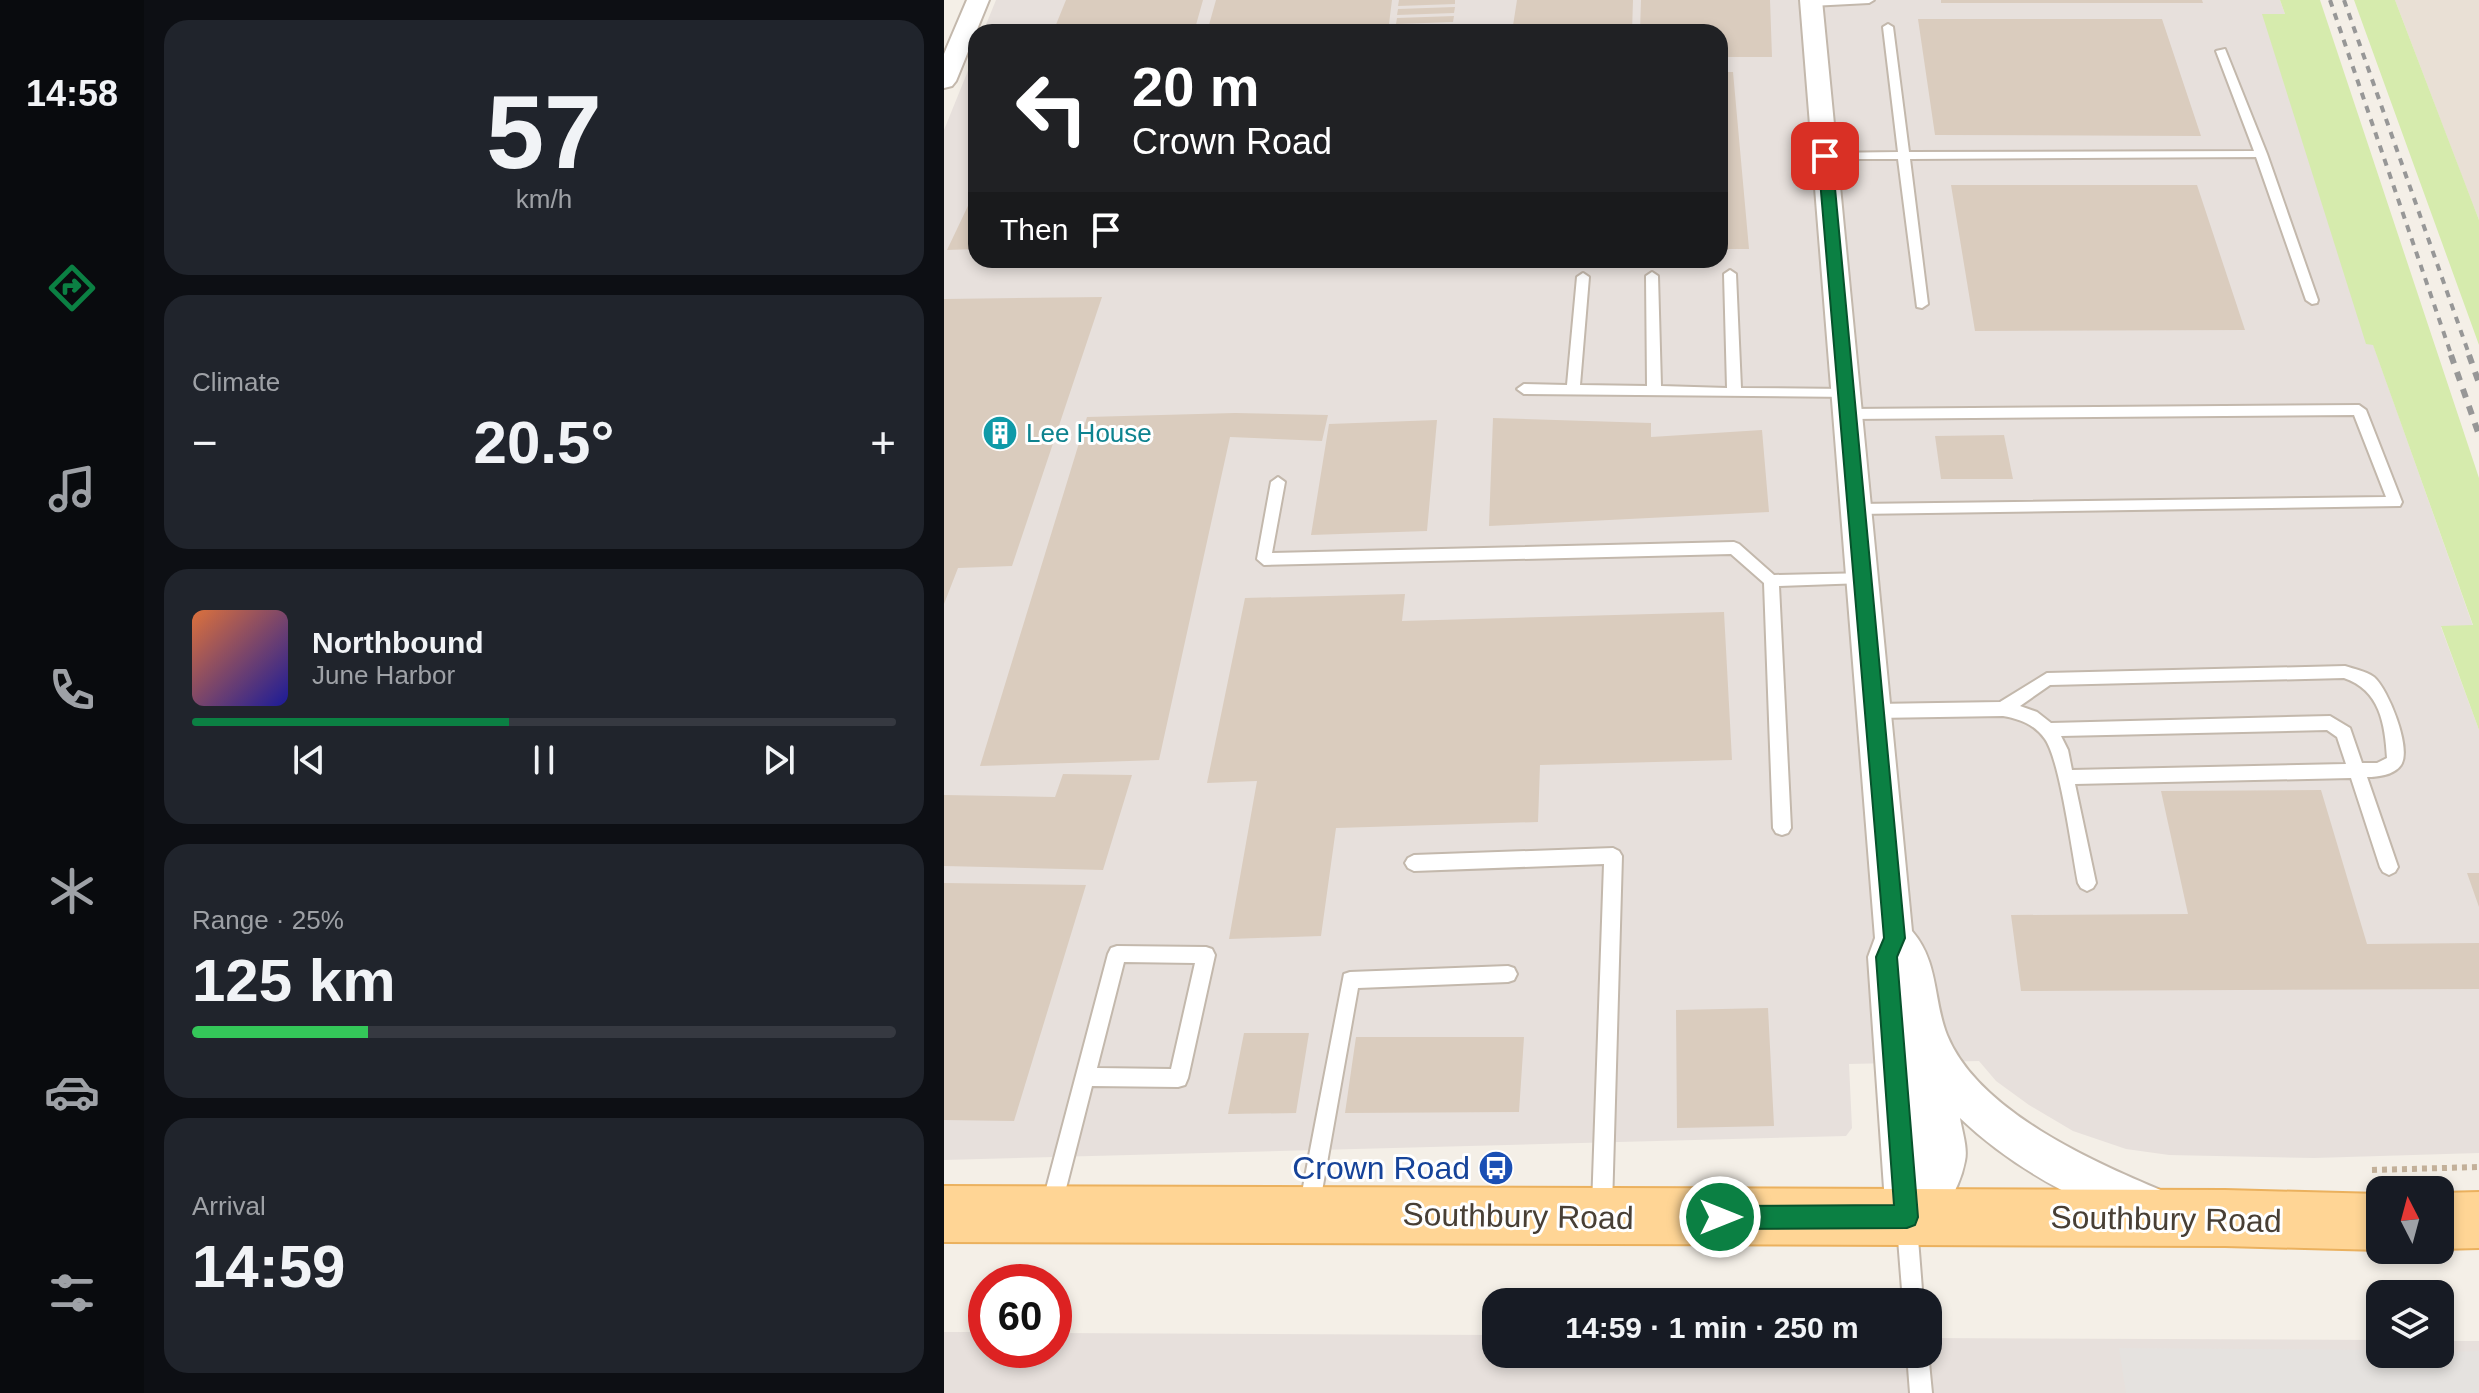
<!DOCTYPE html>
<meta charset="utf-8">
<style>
:root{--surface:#171b24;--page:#20242c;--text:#f1f3f6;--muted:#9ea1a6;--line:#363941;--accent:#0b8043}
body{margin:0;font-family:Arial,sans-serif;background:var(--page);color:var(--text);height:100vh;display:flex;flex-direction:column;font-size:30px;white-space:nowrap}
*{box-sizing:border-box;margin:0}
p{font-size:26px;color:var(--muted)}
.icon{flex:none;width:44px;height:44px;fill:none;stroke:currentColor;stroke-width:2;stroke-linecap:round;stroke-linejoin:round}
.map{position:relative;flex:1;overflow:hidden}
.side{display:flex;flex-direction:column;gap:20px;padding:20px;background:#0d0f14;width:800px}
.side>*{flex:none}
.top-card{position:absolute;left:24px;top:24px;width:760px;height:244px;border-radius:24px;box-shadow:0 4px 12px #0003;background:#202124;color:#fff;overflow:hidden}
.needle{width:52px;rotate:354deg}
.controls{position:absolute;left:1422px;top:1176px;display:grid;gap:16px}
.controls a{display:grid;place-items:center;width:88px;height:88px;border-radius:16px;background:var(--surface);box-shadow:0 4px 12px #0003;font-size:40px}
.speed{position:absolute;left:24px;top:1264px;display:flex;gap:16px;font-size:40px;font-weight:700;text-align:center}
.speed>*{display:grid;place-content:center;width:104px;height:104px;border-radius:50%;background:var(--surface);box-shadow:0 4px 12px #0003;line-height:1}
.speed .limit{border:12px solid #d22;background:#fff;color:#111}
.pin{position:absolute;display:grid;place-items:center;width:68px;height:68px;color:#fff;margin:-34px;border-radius:16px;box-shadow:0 4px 12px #0006}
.me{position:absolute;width:88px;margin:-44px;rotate:90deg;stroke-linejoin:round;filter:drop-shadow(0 0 6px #0008)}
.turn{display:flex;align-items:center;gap:28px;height:168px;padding:0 32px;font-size:36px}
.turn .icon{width:104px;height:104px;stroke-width:2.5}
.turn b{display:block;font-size:56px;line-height:68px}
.then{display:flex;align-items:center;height:76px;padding:0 32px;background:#0003;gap:16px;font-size:30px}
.big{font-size:60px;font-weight:700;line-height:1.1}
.side .tile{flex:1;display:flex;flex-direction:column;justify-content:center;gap:12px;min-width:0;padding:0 28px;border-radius:24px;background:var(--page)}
.side .dial{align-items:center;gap:0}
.dial b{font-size:104px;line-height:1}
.song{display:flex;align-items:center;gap:24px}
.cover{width:96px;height:96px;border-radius:12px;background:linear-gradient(135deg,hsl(20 70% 55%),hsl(240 70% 35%))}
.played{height:8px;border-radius:4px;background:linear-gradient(90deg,var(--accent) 45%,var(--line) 45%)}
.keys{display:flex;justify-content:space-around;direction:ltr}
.heat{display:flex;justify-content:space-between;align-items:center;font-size:44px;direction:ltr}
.charge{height:12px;border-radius:6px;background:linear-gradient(90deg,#34c759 25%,var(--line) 0)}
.trip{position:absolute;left:538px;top:1288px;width:460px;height:80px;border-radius:24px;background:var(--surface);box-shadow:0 4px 12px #0003;font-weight:700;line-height:80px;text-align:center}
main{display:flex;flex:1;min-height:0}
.tab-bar{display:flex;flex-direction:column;width:144px;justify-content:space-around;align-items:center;background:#090b0e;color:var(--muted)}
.tab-bar .icon{width:56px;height:56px}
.tab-bar .on{color:var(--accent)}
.tab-bar b{font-size:36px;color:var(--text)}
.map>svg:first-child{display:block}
.residential{fill:#e9e0d5}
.industrial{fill:#e7e0dc}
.green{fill:#d6ebad}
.parking{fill:#e5e2df}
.building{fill:#daccbe}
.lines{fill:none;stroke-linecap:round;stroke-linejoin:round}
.lane-casing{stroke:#c3b8ac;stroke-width:4}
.street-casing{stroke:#c3b8ac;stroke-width:4}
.primary-casing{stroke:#ebb15e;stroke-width:4}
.path{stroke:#c3b099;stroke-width:6;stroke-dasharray:5 5;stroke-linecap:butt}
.lane{fill:#fff;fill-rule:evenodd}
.street{fill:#fff;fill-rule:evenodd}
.primary{fill:#ffd595;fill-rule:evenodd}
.rail-far1{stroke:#979797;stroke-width:4;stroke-dasharray:7 7;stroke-linecap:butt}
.rail{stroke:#979797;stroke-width:6;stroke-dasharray:9 9;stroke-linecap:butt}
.route{fill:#0b8043;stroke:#07532c;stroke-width:2}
.labels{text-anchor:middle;stroke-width:6;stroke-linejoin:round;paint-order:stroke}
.culture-label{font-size:26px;fill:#0d838f;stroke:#fff;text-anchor:start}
.near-transit-label{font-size:32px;fill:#164399;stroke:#fff;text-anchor:end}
.near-street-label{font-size:32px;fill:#483f35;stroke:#fff}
</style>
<main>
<nav class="tab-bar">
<b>14:58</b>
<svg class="icon on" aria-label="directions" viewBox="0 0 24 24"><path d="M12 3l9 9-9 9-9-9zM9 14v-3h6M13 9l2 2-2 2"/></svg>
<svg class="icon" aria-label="music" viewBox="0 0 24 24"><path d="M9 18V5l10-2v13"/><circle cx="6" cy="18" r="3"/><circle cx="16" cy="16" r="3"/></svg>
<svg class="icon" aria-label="phone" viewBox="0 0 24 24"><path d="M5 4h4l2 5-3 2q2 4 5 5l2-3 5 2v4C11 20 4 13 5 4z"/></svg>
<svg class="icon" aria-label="climate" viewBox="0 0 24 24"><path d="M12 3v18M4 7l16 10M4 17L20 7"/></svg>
<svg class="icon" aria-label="car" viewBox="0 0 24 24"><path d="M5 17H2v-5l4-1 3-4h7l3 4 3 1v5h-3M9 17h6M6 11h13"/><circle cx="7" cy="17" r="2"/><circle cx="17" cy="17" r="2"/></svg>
<svg class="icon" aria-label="filters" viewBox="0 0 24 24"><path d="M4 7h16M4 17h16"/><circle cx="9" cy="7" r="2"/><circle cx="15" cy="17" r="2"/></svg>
</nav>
<section class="side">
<div class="tile dial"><b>57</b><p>km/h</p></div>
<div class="tile"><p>Climate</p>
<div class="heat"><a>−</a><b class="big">20.5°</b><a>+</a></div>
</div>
<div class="tile">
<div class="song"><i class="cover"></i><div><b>Northbound</b><p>June Harbor</p></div></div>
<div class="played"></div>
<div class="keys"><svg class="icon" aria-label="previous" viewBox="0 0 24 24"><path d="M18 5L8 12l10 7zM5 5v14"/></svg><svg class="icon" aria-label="pause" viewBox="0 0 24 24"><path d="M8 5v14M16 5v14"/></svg><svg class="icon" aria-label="next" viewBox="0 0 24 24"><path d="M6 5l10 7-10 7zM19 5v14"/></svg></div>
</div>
<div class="tile"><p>Range · 25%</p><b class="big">125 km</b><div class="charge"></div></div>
<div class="tile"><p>Arrival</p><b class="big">14:59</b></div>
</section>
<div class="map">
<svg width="1535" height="1393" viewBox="0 0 1535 1393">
<rect width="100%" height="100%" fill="#f4efe7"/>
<path class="residential" d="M1451,0h84v220l-14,-36z"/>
<path class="industrial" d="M52,0h1284l5,14h-22l110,330 100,282 -32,1 38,103v423l-165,5 -145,-3 -43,-6 -53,-18 -44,-26 -33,-24 -17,-20 -130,3 3,64 -6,8 -902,24v-1030l32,-79v209h744v-228h-737z
M0,1332h42v18h68v-17l442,2v19h432v-16l452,2v14h60v-13h39v52h-1535z"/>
<path class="green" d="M1336,0h40l159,478v252l-38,-104 32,-1 -100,-280 -7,-1 -104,-330h23z
M1410,0h41l84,220v125z"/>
<path class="parking" d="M1175,1348l261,2v4l99,-3v42h-353z"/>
<path class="building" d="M122,0h137l-9,32h-141z
M272,0h176l-4,32h-181z
M455,0h56v4l-57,2z
M573,0h116l-1,32h-120z
M697,0h129l2,57h-52v-25h-80z
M997,0h261l1,3h-262z
M511,7l-1,6 -57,2 1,-6z
M510,16l-1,6 -57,2 1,-6z
M974,19h244l39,117 -266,-1z
M509,25v6l-58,1v-5z
M776,72h13l16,177h-29z
M1007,185h246l48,145 -270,1z
M32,189v60l-29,1z
M158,297l-90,269 -54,2 -14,36v-305z
M291,413l93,2 -6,26 -92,-4 -71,323 -179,6 107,-349z
M549,418l158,5v14l111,-7 7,82 -280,14z
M493,420l-10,111 -116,4 18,-111z
M1060,435l9,44h-72l-6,-43z
M461,594l-3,27 322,-9 8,148 -192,5 -2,57 -202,6 -15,108 -92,3 28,-158 -50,2 38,-185z
M119,774l69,1 -29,95 -159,-4v-71l111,2z
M1377,790l46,154 112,-1v46l-458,2 -10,-76 177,-1 -27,-123z
M1523,873h12v34z
M0,883l142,2 -72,236 -70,-1z
M824,1008l6,118 -97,2 -1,-118z
M300,1033h65l-13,80 -68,1z
M412,1037h168l-5,75 -174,1z"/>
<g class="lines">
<defs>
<path id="lane" d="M930,0l-5,3 -58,3 -5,-3 5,-3z
M944,24l5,3 16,125 345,-1 -38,-100 9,-2 42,105 51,146 -1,3 -5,1 -6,-4 -50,-143 -346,2 18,145 -6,4 -5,-1 -19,-148h-73l-6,-3 6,-3 73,-1 -15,-125z
M786,270l6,4 5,114 106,1 5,2v6l-328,-3 -7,-5 7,-5 43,1 10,-108 6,-4 6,4 -9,108 67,1 -1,-110 6,-4 6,4 3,110 66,2 -3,-114z
M1415,405l7,5 36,92 -2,4 -543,8 -7,-5 7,-5 529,-7 -32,-82 -505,4 -7,-5 7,-5z
M334,477l7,5 -13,71 462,-11 5,2 35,31 95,-2 3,4 -3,4 -5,2 -85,3 12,242 -3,5 -6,2 -6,-2 -3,-5 -9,-245 -33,-29 -467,11 -7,-6 14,-77z
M1401,666c9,3 21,5 29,11 14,12 38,71 27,88 -7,10 -23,12 -34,12l31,90 -3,5 -6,3 -6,-3 -3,-5 -29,-89 -276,6 21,99 -3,5 -6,3 -6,-3 -3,-5c-6,-30 -18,-123 -33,-144 -11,-15 -25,-20 -42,-23l-128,2 -6,-2 -2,-5 2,-5 6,-2 125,-2 47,-29zM1400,678c36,12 41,46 43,80l-10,5h-15l-12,-35 -20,-12 -279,7 -14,-11 -17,-6 30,-21zM1383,730l10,7 9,27 -274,6 -4,-20 -7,-14z
M669,848l6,3 3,5 -10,351 -3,7 -7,3 -7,-3 -3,-7 12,-343 -190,7 -6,-3 -3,-5 3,-5 6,-3z
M173,946l89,1 6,2 3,6 -27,123 -3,7 -7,2 -86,-1 -30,118 -3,7 -7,3 -7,-3 -3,-7 66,-250 3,-6zM180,962l71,1 -24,106 -74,-1z
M564,966l6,2 3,6 -3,6 -6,2 -150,6 -39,220 -3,7 -7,3 -7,-3 -3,-7 45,-234 6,-2z
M963,1216l7,3 3,7 6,76h-20l-6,-76 3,-7z
M984,1352l4,41h-22l-3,-39z"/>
<path id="street" d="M23,0h22l-33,81 -4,5 -8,2v-34z
M856,0h22l90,931c27,31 21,69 35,104 31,76 146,127 216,156l6,15 -6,15 -15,6c-70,-24 -134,-58 -188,-109 2,13 8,30 5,43 -6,32 -28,65 -58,77l-15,-6 -6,-15 -18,-260 7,-19z"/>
<path id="primary" d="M0,1186l1281,4 155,4v56l-155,-4 -1281,-4z
M1535,1192v56l-39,1v-56z"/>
</defs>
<use href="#lane" class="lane-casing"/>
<use href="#street" class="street-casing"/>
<use href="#primary" class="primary-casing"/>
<path class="path" d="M1428,1170l107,-3"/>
<use href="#lane" class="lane"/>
<use href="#street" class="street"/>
<use href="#primary" class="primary"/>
<path class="rail-far1" d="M1386,0l122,357
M1400,0l126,357"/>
<path class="rail" d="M1507,355l28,80
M1525,355l10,28"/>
</g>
<path class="route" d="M881,152l7,4 73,782 -8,19 21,260 -3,8 -8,3 -187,1 -8,-3 -4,-9 4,-8 8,-3 174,-1 -18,-248 8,-19 -66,-782z"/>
<defs>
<symbol id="building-disc" viewBox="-11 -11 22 22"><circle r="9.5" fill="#0f9aa8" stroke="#fff"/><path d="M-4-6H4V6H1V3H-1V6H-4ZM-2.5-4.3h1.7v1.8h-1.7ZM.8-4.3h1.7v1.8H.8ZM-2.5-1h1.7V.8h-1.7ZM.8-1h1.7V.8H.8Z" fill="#fff"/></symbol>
<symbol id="bus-disc" viewBox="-11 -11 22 22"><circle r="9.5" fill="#1a4fb4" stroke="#fff"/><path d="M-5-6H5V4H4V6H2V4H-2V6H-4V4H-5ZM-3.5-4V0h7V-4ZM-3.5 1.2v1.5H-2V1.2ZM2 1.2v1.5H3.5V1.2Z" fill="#fff"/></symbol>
</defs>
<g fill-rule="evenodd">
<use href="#building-disc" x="36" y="413" width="40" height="40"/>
<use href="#bus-disc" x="532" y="1148" width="40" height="40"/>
</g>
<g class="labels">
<g class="culture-label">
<text x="82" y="442">Lee House</text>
</g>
<g class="near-transit-label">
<text x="526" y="1179">Crown Road</text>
</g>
<g class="near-street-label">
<text transform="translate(574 1216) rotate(1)" y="11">Southbury Road</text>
<text transform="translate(1222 1219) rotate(1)" y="11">Southbury Road</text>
</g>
</g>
</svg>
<div class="controls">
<a><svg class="needle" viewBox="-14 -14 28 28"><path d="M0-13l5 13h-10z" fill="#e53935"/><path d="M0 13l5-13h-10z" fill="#9ea1a6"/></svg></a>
<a><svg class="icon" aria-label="layers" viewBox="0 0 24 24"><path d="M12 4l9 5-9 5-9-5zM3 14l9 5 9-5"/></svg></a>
</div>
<div class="speed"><div class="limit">60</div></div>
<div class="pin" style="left:881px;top:156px;background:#d93025"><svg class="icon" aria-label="arrive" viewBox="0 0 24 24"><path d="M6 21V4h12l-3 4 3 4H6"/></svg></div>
<svg class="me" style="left:776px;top:1217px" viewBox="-20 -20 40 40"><circle r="17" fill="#0b8043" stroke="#fff" stroke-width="3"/><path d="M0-11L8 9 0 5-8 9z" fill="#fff"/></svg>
<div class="trip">14:59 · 1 min · 250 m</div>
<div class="top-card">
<div class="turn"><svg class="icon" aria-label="left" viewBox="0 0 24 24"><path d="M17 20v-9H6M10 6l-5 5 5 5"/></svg><div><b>20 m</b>Crown Road</div></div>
<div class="then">Then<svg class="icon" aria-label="arrive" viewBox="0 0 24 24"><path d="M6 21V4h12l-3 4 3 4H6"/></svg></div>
</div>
</div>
</main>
